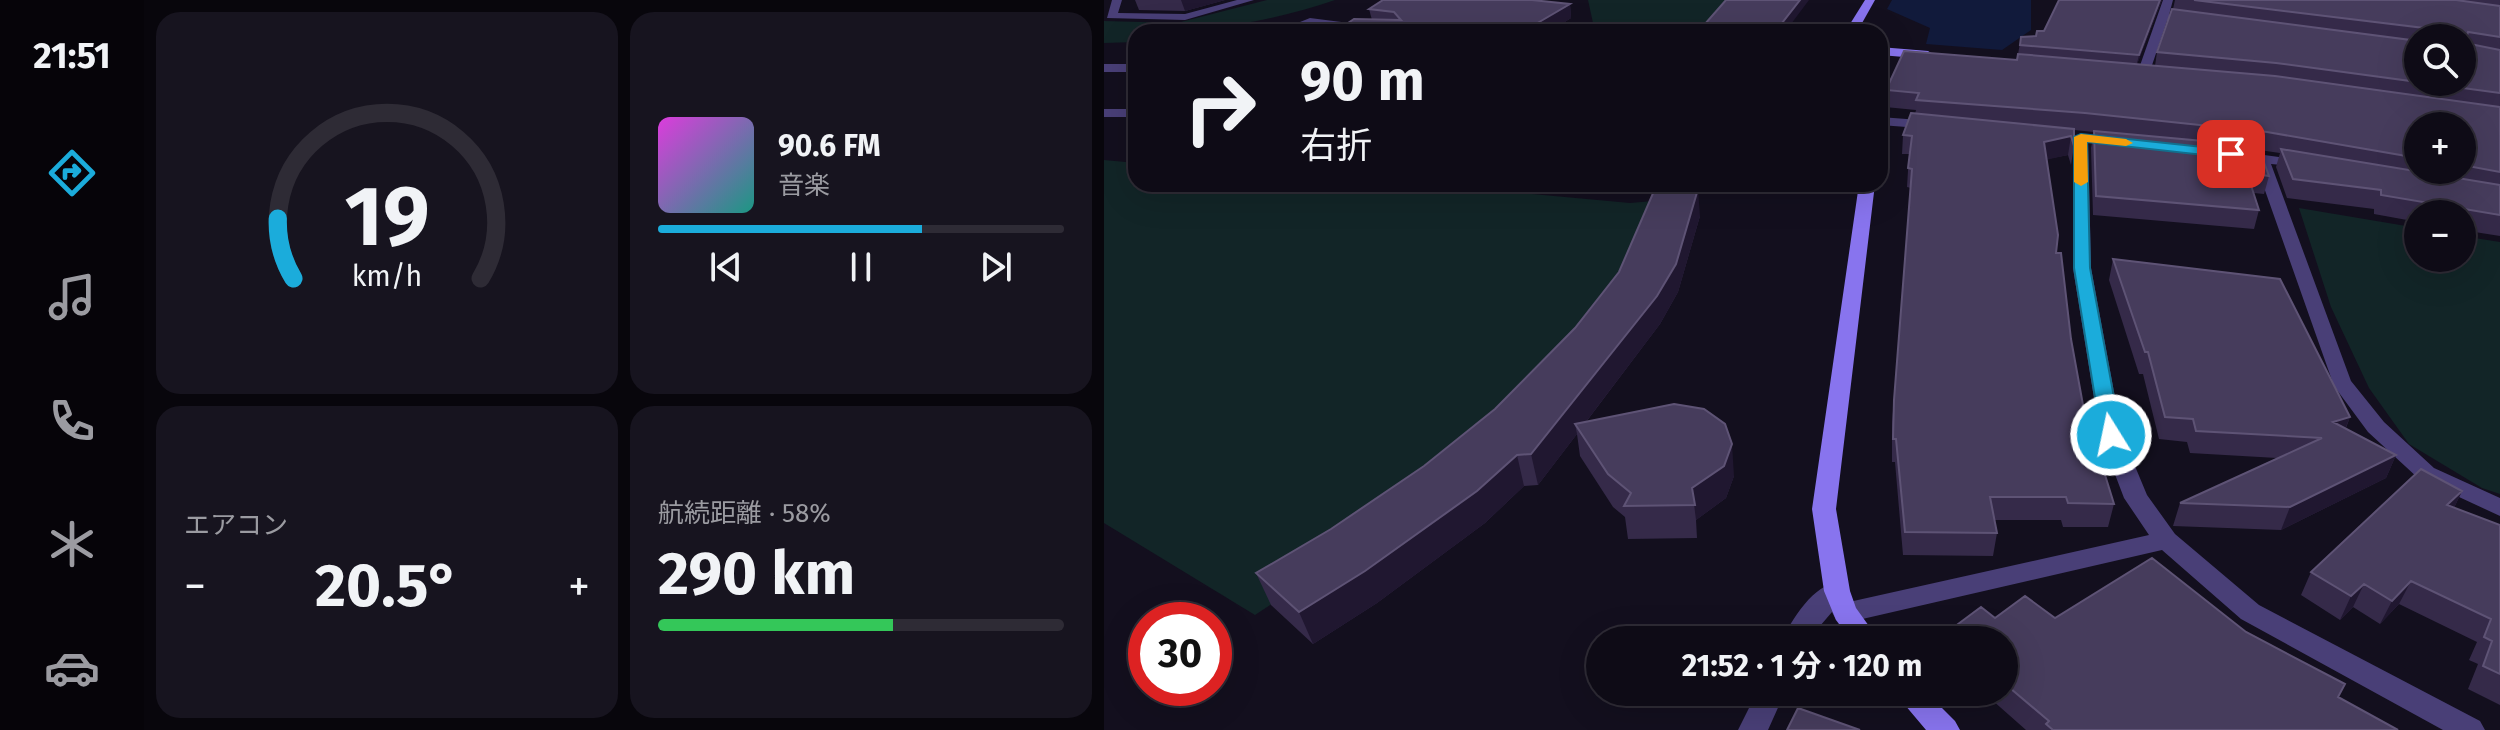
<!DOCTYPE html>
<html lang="ja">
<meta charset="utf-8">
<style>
:root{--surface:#0e0b16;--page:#17141f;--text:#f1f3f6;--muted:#9b9ba1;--line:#2e2b35;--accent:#1bacdb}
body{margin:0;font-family:"Fira Sans","Noto Sans JP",sans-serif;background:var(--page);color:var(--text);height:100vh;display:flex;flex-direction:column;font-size:30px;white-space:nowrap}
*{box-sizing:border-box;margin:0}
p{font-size:26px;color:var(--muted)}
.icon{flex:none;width:44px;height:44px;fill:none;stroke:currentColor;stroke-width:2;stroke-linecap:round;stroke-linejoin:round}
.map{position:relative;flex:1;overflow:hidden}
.drawer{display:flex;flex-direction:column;gap:12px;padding:12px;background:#08060c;width:960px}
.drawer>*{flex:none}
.banner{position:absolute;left:24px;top:24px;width:760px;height:168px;border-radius:24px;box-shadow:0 8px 32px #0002,0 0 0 2px var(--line);background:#0e0b16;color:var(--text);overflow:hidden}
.tools{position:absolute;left:1300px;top:24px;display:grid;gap:16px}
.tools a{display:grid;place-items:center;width:72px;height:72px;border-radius:50%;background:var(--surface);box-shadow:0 8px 32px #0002,0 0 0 2px var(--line);font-size:40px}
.speed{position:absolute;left:24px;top:602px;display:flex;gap:16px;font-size:40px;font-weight:700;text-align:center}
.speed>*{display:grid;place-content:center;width:104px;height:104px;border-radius:50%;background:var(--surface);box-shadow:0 8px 32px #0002,0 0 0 2px var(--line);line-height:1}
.speed .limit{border:12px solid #d22;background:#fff;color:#111}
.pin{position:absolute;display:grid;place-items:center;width:68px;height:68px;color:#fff;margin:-34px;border-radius:16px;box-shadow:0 4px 12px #0006}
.me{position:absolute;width:88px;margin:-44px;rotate:350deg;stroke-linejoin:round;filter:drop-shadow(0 0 6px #0008)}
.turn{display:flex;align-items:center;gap:28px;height:168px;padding:0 40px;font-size:36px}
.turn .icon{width:104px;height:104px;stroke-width:2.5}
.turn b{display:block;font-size:56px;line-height:68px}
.big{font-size:60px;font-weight:700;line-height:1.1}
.drawer .widget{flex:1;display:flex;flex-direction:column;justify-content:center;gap:12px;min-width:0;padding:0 28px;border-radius:24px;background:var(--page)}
.drawer .dial{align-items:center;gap:0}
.dial svg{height:208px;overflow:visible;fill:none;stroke:var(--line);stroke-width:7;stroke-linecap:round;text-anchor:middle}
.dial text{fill:var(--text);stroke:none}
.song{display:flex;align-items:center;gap:24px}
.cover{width:96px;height:96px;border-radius:12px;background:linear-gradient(135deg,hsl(300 70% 55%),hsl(170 70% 35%))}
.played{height:8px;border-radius:4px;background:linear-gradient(90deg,var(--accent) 65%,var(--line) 65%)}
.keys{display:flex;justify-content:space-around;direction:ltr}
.heat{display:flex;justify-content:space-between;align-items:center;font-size:44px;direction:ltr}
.charge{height:12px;border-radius:6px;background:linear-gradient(90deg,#34c759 58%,var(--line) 0)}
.drawer .tiles{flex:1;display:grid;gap:12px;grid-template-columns:repeat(2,1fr)}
.trip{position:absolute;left:482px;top:626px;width:432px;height:80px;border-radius:40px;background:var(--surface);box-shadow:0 8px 32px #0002,0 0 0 2px var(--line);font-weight:700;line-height:80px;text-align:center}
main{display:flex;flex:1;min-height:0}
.tabs{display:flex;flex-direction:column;width:144px;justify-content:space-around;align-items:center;background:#060409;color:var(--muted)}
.tabs .icon{width:56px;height:56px}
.tabs .current{color:var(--accent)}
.tabs b{font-size:36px;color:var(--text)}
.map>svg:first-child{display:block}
.green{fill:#122527}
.water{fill:#111a3b}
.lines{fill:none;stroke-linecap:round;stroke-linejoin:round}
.street{fill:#493f77;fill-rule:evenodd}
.secondary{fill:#8874ee;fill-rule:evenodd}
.wall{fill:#352a49;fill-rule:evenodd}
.shaded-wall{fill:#201730}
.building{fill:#463c5c;stroke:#5e5375;stroke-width:2}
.route{fill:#1bacdb;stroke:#12708e;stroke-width:2}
.slow{fill:#f59e0b}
</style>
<main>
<nav class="tabs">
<b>21:51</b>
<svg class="icon current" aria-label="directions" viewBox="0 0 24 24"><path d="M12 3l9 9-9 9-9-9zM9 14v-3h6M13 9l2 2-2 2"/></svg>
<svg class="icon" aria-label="music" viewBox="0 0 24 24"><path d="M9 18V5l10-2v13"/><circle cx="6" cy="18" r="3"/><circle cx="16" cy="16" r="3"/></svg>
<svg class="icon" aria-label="phone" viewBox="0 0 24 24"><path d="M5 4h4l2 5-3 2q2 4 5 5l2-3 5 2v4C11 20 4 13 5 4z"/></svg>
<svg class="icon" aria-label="climate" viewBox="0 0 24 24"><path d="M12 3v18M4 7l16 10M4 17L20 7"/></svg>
<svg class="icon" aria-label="car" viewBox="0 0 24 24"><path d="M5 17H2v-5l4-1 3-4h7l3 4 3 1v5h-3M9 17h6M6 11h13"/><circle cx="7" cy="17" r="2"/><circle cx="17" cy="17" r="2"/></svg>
</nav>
<section class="drawer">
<div class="tiles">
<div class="widget dial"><svg viewBox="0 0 100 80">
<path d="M14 69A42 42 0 1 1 86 69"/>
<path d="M14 69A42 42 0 0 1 8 46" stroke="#1bacdb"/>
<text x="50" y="56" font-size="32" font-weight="700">19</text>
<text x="50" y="72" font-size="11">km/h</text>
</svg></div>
<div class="widget">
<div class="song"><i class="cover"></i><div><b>90.6 FM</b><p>音楽</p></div></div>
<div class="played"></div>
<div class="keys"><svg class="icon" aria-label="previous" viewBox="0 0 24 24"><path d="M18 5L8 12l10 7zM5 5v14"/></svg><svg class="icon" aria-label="pause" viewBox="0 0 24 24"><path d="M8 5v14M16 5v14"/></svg><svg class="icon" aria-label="next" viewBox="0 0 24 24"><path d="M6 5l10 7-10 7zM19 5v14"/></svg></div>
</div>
<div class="widget"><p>エアコン</p>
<div class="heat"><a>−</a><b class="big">20.5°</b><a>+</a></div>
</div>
<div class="widget"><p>航続距離 · 58%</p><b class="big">290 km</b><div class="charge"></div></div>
</div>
</section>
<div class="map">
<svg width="1396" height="730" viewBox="0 0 1396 730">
<rect width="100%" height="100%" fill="#130f1e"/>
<path class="green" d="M163,0h68c-63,22 -132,32 -199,32v10l-32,1v-22l73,2z
M484,0h142l-35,32h-100z
M0,160l32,3v21h289l205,19 23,-2 -56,125 -258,233 -84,56 -151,-92z
M1195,208l119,20v30h44v-22l38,6v252l-18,-6 -73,-44 -40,-56 -38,-81z"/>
<path class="water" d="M788,0h139v30l-29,20 -76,-6 4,-16 -43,-19z"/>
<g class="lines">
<path class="street" d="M8,0h10l-4,13 67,1 52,-14h17l-69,20 -78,-2z
M1059,0h10l-4,15 34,7 -6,3 -30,-4 -18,53 -10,3 -2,-3z
M206,18l86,11 6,3h-33l-58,-7 -19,7h-17z
M0,64h32v8h-32z
M0,109h32v8h-32z
M776,117l53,4 7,4 -7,4 -53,-4z
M977,133l7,4 3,131 31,167 25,60 28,39 84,71 221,116 5,9h-42l-202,-111 -79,-69 -317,73 -9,-3 -4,-8 -24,28h-26c10,-21 37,-65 64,-56l4,7 -10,13 309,-69 -25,-37 -24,-63 -27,-167 1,-131z
M1131,151l73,10v6l-37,-3 80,217 33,41 50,46 66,30v18l-82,-38 -50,-46 -34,-46 -79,-224 -25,-4 -2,-3z
M653,692h28l-17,38h-30z"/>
<path class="secondary" d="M761,0h10l-18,32h-12z
M776,47l48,4 6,4 -6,4 -48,-4z
M755,184h16l-39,325 14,82 6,17 23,32h-28l-15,-20 -12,-29 -12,-82z
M790,692h32l29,29 5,9h-34z"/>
</g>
<path class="wall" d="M31,0h90l-40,11 -46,-1z
M1058,0l-25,64 18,2 2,-14 16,-43 2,-9h325v236l-38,-6v-16h-44v8l-44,-8v-5l-87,-11 -11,-31 4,-14 -21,-3 10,26 -5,18 -10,-1 5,17 -5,19 -161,-14 -2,-67 3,-16 -20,-2v16l-3,19 -3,-10 -21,4 9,94 35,196 23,55 -6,23h-45l-2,-7h-67l3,13 -4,23 -90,-1 -8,-93h-3v-39l19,-235 -4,-1 2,-33h-7l1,-19 12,-21 1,-4 -31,-3 1,-17 131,-30 4,-23 15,-1 8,-5zM1314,38h44l-44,44zM1314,126h44v44h-44z
M466,4l1,14 -19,12 -243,2 63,-12 -3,-11z
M596,216l-22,76 -18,32 -74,98 148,54 -8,22 -30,22 1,18 -69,1 -3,-22 -12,-10 -33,-51 -3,-22 -39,51 -14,1 -39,37 -108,80 -64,41 -42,-39 -15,-32 75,-44 93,-63 71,-57 80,-81 44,-56z
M1009,259l237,158 -4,11 50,27 -10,23 -105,52 -108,-4 7,-23 97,-45 -87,-5 -3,-11 -28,-3 -16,-65h-4l-30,-94z
M1358,491l-8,17 46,17v180l-32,-16 10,-25 -9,-4 8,-18 -78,-38 -19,20 -27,-17 -13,13 -39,-25 10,-23z
M891,618h60l191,14 92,65 60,33h-372l-43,-38h21v-52h-59l1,-7z"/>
<path class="shaded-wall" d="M77,0h44l-40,11z
M696,0h9l-24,32h-10z
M1056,0h2l-26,67 3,-12z
M466,4l1,14 -22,14 -20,-4z
M967,136l-3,19 -27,6 3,-19z
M594,189l2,27 -22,76 -18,32 -81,107 -4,-7 2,10 -39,51 -7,-31z
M1246,417l-9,22 -8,-17z
M628,444l2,32 -8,22 -30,22 -4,-32z
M413,455l7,31 -39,37 -108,80 -64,41 -14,-32z
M1292,455l-10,23 -105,52 9,-23z
M1358,491l-11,23 -4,-9z
M1307,581l-12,23 -19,20 12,-23z
M1260,584l-11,23 -13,13 11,-24z"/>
<path class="building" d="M279,0h149l38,4 -41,24 43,4h-263l17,-9 19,2 9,-6 47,1 -7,-8 -25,-3z
M622,0h74l-25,32h-83l8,-8h5z
M955,0h101l-21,55 -119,-10 1,-8 15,-1 1,-5h7z
M1090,0h262l44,6v31l-32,-5 -3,11 35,7v43l-82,-11h44v-44h-35l-3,-10z
M1068,9l246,32v41l-142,-19 -119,-11z
M800,51l113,9 1,-6 257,22 225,31v65l-38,-7v-39h-44v32l-151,-26 -182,-19 -169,-13 3,-7 -33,-3z
M807,113l163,16v17l-3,-10 -27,6 14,93 -2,18h5l10,86 20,110h6l17,55 -46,-1 -2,-6h-76l7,36 -92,-1 -9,-93h-3l1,-39 18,-231 -4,-1 4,-32 -9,-1z
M990,131l164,15 11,30 -22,-3 12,37 -163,-14z
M1177,149l219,36v30l-119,-20v-5l-88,-11z
M553,184h40l1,5 -22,75 -19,32 -126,158 -14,1 -40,36 -112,80 -66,41 -43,-39 75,-44 93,-63 71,-57 80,-81 44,-56z
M1009,259l167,20 70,138 -17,5 63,33 -106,52 -110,-4 142,-65 -126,-7 -3,-12 -28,-2 -17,-65h-3z
M570,404l30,5 21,15 7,20 -8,22 -32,22 3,17 -71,1 7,-13 -23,-19 -33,-50z
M1317,469l41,22 -15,14 53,20v149l-17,-8 9,-25 -8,-4 7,-18 -80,-38 -19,20 -28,-17 -13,12 -40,-24z
M1048,558l94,74 99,52 -7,13 60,33h-345l-7,-6 3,-3 -45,-38v-43h-50l-8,-7 35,-26 14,11 30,-22 30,22z
M694,708l62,22h-73z"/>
<path class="route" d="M977,134l150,16 7,4 -7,4 -144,-16 3,126 31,167 -10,6 -10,-6 -27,-167v-131z"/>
<path class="slow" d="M977,134l45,5 7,4 -7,3 -39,-4 1,40 -7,4 -7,-4v-45z"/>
</svg>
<div class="tools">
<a><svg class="icon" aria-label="search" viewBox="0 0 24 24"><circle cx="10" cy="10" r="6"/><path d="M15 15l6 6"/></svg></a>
<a>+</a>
<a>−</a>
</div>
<div class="speed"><div class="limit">30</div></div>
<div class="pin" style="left:1127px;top:154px;background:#d93025"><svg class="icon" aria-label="arrive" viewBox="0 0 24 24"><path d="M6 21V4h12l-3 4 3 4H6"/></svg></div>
<svg class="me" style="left:1007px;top:435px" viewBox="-20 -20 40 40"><circle r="17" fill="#1bacdb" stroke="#fff" stroke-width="3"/><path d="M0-11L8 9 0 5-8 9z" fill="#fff"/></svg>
<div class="trip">21:52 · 1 分 · 120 m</div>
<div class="banner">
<div class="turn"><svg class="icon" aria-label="right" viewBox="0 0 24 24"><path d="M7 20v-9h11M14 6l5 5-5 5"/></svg><div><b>90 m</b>右折</div></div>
</div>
</div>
</main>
